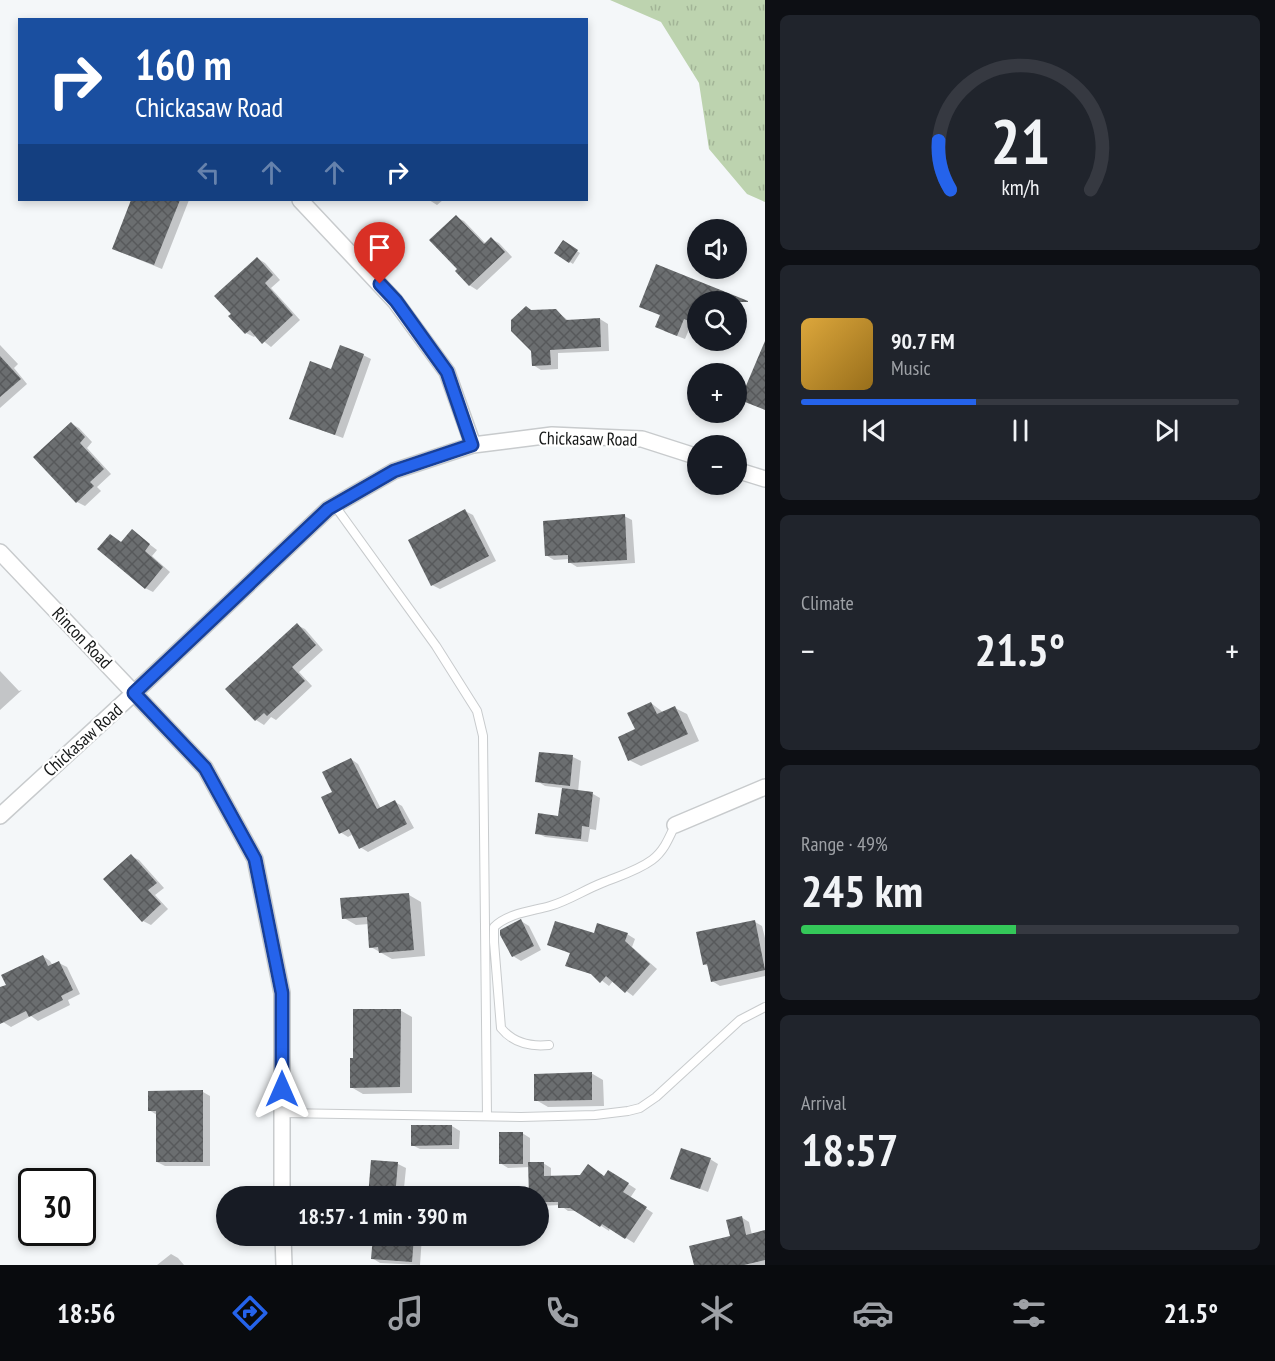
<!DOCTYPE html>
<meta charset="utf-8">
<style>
:root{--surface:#171b24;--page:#20242c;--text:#f1f3f6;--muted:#9ea1a6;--line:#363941;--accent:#2563eb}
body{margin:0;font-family:"PT Sans Narrow",sans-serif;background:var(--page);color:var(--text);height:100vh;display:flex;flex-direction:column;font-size:22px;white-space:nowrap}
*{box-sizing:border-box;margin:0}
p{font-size:20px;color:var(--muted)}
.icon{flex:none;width:33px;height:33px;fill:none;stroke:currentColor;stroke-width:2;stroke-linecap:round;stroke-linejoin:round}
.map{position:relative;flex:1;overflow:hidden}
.sheet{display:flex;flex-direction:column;gap:15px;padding:15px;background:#0d0f14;width:510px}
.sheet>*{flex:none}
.guide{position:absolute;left:18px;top:18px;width:570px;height:183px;border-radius:0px;box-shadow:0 3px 9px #0003;background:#1a4fa0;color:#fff;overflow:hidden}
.buttons{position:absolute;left:687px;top:219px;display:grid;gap:12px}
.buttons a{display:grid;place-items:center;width:60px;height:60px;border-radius:50%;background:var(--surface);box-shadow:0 3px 9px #0003;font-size:30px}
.speed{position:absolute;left:18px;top:1168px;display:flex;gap:12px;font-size:30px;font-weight:700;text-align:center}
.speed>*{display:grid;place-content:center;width:78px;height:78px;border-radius:50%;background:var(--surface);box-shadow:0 3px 9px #0003;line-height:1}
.speed .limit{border:3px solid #111;border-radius:9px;background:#fff;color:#111}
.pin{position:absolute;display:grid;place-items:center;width:51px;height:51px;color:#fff;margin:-62px -26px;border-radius:50% 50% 50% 0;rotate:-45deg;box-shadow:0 0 6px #0007}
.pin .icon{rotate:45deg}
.me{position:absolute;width:66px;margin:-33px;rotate:0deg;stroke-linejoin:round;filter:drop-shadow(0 0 4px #0008)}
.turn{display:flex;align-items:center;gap:21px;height:126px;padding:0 18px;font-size:27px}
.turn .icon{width:78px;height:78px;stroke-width:2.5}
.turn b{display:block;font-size:42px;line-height:51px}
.lanes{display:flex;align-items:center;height:57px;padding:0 18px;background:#0003;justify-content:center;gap:30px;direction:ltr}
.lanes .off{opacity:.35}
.big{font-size:45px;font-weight:700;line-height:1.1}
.sheet .card{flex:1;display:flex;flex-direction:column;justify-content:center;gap:9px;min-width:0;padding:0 21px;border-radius:9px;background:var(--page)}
.sheet .dial{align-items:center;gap:0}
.dial svg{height:156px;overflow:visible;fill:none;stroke:var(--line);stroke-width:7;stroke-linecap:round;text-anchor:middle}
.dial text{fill:var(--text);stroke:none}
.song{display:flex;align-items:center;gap:18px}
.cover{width:72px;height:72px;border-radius:9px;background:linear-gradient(135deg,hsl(40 70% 55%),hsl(40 70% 35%))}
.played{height:6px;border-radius:3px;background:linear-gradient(90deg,var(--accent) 40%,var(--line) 40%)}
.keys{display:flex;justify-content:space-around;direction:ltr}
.heat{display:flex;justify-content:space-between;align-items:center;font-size:33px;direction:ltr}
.charge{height:9px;border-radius:4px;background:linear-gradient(90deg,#34c759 49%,var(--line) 0)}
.trip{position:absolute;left:216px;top:1186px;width:333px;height:60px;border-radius:30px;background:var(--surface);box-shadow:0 3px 9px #0003;font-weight:700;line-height:60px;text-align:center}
.tab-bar{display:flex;height:96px;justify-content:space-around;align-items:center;background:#090b0e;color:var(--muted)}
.tab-bar .icon{width:42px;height:42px}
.tab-bar .current{color:var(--accent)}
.tab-bar b{font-size:27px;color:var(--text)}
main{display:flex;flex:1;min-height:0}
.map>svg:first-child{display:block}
.grass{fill:url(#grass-tufts)}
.shadow{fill:#0003}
.building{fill:url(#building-cross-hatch)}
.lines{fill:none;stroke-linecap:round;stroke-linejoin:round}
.service-casing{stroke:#c8cbcd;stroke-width:10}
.minor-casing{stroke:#c8cbcd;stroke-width:18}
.service{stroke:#fff;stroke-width:8}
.minor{stroke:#fff;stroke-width:15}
.route-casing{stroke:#184099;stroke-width:15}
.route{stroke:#2563eb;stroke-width:10}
.labels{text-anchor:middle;stroke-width:4.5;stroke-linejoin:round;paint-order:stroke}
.street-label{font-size:18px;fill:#151717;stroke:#fff}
</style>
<main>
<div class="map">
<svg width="765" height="1265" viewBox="0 0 765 1265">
<defs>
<pattern id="grass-tufts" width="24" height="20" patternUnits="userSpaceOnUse" patternTransform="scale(1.5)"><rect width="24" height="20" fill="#bdd3af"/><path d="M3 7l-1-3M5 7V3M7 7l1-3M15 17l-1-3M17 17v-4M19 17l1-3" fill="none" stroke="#a2b496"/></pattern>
<pattern id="building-cross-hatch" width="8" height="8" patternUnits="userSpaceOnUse" patternTransform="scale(1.5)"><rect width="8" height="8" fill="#6b6e70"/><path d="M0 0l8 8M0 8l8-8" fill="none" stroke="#57595b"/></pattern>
</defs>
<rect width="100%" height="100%" fill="#f4f7f9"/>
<path class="grass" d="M610,0h155v202l-18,-8 -38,-45 -10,-66 -38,-61z"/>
<path class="shadow" d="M132,200h57l-27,69 -49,-20z
M429,200h14l-6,5z
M456,217l8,4 22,23 5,-5 8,4 13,14 -35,33 -8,-5 -10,-16z
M563,242l17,11 -7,11 -17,-11z
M257,258l8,5 15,17 -9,8 29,32 -29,27 -15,-12 -2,2 -8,-4z
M698,302v23l-6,-3 -7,17 -21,-8 -3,-15 -20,-10z
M555,310l14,11 31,-2 8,5 1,27 -51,2v16l-17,1 -8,-5v-53z
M0,345l18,19 -4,4 13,16 -27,24z
M363,355l8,4 -28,79 -52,-19 41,-48z
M72,424l7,4 13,14 -5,6 24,26 -14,13 4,4 -16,15 -8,-4z
M465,511l8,4 23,46 -56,28 -8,-4z
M624,516l8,4 3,43 -58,4 -8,-5v-3l-15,1 -8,-5z
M132,531l25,19 -5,6 18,16 -17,20 -8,-4 -34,-53 11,8z
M297,625l8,4 18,21 -24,22 13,14 -36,34 -5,-3 -7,8 -8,-5z
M0,671l19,20 3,-1 -22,20z
M651,703l13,10 11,-5 12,6 12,27 -58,25 -12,-6 8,-30z
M540,753l33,4 8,4 -3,31 15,2 7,4 -4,32 -6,-1 -2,13 -43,-5 -8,-4 23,-15 3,-30 -18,-2 -8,-5z
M351,759l7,5 23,45 14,-7 7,4 12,22 -46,24 -8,-5 -7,-13 -5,3 -8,-5 -6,-40z
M131,856l8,4 25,28 -9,7 13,14 -17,16 -8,-4z
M409,895l12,7 4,54 -33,3 -21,-12 -2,-23 -13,1 -12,-7z
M521,921l8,5 12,24 -20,11 -8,-5z
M755,922l7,4 3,12v38l-45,10 -8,-5 -3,-14 -5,-3z
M627,934l8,5 -3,8 25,22 -24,27 -20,-15 -4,5 -13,-10 -29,-11 4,-11 -22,-10 46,-9z
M43,956l7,5 3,5 6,-3 8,4 13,27 -12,6 2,5 -32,16 -7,-5 -20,11 -8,-5 -3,-5v-28l8,-4z
M400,1010l12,7v76l-49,1 -12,-7 4,-28z
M591,1073l12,7 1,26 -56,1 -12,-7z
M203,1092l7,4v70h-45l-8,-4v-47l-8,-5z
M452,1126l8,5 -1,18h-39l-8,-4z
M522,1133l8,5v26l13,-1 8,5v9l65,-1 20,13 -6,9 23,15 -19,30 -24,-15 -1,3 -31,-20h-10l-8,-6 -22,1v-9h-8v-30l-22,1 -8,-5z
M710,1159l8,5 -10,28 -36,-14z
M373,1162l25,2 8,4 -2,20 24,2 7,4v3h-65z
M741,1217l8,5 3,13 13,-3v33h-69l35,-28z
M374,1236h48l-2,29 -40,-2 -8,-5z
M171,1254l7,4 6,7h-27z"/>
<path class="building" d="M131,200h49l-26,65 -42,-16z
M456,215l28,29 7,-7 14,15 -36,34 -14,-15 2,-2 -28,-29z
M563,240l15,10 -9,13 -15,-10z
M257,257l16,18 -8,8 28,32 -31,29 -12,-14 -5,4 -17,-18 3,-2 -17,-18z
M656,264l92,37v1h-50v23l-14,-6 -7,17 -22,-9 5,-12 -21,-8z
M526,306l5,4 25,-1 10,11 34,-2 1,29 -51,3 1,15 -19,1 -1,-15 -20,-20v-11z
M765,341v69l-25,-10z
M340,345l24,9 -29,81 -46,-16 21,-58 21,8z
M0,356l21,23 -21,18z
M71,422l14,15 -5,6 24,26 -14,13 4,4 -18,17 -43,-46z
M465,509l24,47 -58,30 -23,-46z
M625,514l2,46 -59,3v-8l-23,1 -2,-35z
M132,529l18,15 -5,7 18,16 -18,22 -48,-40 13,-15 11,8z
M297,623l19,22 -24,22 13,14 -38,35 -3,-3 -9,8 -30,-32z
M651,702l6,12 18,-8 13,28 -60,27 -10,-24 17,-8 -8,-16z
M539,752l34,3 -3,31 -35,-4z
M351,758l26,51 18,-9 12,24 -48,25 -10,-20 -10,5 -18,-37 11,-5 -10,-20z
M562,788l31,4 -4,35 -7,-1 -1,13 -46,-5 3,-21 20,3z
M131,854l26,29 -9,7 13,14 -19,18 -39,-43z
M409,893l5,57 -35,3 -1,-6 -9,1 -2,-31 -25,2 -2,-21z
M521,919l13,27 -22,11 -12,-22v-5z
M755,920l10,50 -54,12 -4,-18 -4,1 -7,-33z
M555,921l39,12 3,-10 31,10 -3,8 25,23 -25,29 -19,-17 -6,7 -9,-9 -26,-8 5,-13 -23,-8z
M43,955l5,11 11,-5 14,29 -12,6 2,4 -34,17 -3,-6 -26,13v-37l6,-2 -5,-10z
M353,1009h48l-1,78 -50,1v-30h3z
M592,1072v28l-58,1v-27z
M203,1090v72h-47v-51h-8v-20z
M411,1125h41v20l-41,1z
M499,1132h24v32h-24z
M681,1148l30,10 -11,31 -30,-10z
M371,1160l27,2 -3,35h-27z
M528,1162h16v14l36,-1 8,-11 16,12 4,-6 21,13 -6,9 24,15 -22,32 -23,-15 -2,3 -30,-19h-12v-6h-20v-5h-9z
M742,1216l4,19 19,-5v30l-21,5h-50l-5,-19 41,-10 -4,-16z
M373,1236h41l-2,26 -41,-3z"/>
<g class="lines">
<defs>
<path id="service" d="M335,506l101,140 41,65 6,25 4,380
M549,1045c-20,2 -36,-2 -48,-17l-7,-86v-15c14,-14 39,-16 56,-21 18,-5 34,-16 52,-23 17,-7 35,-12 50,-23 12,-9 17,-22 23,-35
M281,1113l240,4 74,-2 33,-4 12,-3 16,-11 84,-77 25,-13"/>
<path id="minor" d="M300,200l95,101 52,71 26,73
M736,470l29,9
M0,552l205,216 50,91 27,134v204
M0,816l134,-123 194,-184 66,-38 79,-26 79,-10 90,4 56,18
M675,825l90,-38
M283,1236l1,29"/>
</defs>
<use href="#service" class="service-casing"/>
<use href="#minor" class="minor-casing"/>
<use href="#service" class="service"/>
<use href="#minor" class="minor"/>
</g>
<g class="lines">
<defs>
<path id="route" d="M282,1089v-96l-27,-134 -50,-91 -71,-75 194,-184 66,-38 78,-26 -25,-73 -51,-71 -16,-17"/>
</defs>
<use href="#route" class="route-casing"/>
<use href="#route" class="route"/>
</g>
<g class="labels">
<g class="street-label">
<text transform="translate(588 439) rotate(1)" y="6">Chickasaw Road</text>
<text transform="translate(82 638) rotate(46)" y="6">Rincon Road</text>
<text transform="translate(83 740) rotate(-42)" y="6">Chickasaw Road</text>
</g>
</g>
</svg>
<div class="buttons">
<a><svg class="icon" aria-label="sound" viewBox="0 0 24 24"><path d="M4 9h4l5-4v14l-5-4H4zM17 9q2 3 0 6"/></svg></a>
<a><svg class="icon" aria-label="search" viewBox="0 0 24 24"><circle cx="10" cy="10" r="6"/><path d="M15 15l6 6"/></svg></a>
<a>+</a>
<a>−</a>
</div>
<div class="speed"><div class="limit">30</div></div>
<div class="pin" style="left:380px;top:284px;background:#d93025"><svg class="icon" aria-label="arrive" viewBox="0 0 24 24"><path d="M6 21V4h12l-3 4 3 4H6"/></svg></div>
<svg class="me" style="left:282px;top:1089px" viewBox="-20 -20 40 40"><path d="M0-17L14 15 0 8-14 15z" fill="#2563eb" stroke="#fff" stroke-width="4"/></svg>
<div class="trip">18:57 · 1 min · 390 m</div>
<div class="guide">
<div class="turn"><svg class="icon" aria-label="right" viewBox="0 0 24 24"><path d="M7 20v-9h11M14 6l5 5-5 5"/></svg><div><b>160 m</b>Chickasaw Road</div></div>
<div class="lanes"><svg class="icon off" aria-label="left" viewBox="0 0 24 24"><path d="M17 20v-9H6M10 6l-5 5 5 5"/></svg><svg class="icon off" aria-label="ahead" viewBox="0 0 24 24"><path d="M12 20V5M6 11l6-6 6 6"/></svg><svg class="icon off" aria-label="ahead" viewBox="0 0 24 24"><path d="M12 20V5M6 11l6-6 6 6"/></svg><svg class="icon" aria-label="right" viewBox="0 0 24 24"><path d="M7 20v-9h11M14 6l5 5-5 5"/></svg></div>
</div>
</div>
<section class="sheet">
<div class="card dial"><svg viewBox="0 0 100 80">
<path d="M14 69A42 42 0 1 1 86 69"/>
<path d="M14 69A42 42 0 0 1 8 44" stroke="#2563eb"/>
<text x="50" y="56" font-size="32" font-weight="700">21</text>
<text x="50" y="72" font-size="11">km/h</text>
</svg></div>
<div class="card">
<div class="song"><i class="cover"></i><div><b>90.7 FM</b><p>Music</p></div></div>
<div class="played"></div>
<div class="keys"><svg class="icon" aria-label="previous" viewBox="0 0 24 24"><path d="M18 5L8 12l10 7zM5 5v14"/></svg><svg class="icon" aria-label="pause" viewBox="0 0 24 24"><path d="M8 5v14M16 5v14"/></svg><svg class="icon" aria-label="next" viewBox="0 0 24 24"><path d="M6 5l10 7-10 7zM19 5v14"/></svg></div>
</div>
<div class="card"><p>Climate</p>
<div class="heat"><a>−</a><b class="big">21.5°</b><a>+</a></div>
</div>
<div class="card"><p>Range · 49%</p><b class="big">245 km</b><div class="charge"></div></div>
<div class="card"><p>Arrival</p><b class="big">18:57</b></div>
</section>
</main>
<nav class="tab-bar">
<b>18:56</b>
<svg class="icon current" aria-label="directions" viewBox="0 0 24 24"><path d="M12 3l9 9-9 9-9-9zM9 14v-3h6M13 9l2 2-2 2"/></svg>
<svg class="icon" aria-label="music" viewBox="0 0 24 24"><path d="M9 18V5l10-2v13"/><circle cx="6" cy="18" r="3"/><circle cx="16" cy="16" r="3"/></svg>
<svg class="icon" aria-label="phone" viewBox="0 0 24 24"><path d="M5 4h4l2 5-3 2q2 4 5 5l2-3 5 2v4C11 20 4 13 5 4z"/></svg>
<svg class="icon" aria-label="climate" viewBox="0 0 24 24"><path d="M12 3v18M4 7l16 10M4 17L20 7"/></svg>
<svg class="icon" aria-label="car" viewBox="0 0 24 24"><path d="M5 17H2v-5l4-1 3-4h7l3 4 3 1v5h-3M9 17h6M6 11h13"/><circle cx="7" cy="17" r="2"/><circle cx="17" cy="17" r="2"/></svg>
<svg class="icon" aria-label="filters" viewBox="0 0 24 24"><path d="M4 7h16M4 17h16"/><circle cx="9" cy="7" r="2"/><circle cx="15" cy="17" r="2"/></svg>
<b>21.5°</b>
</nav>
